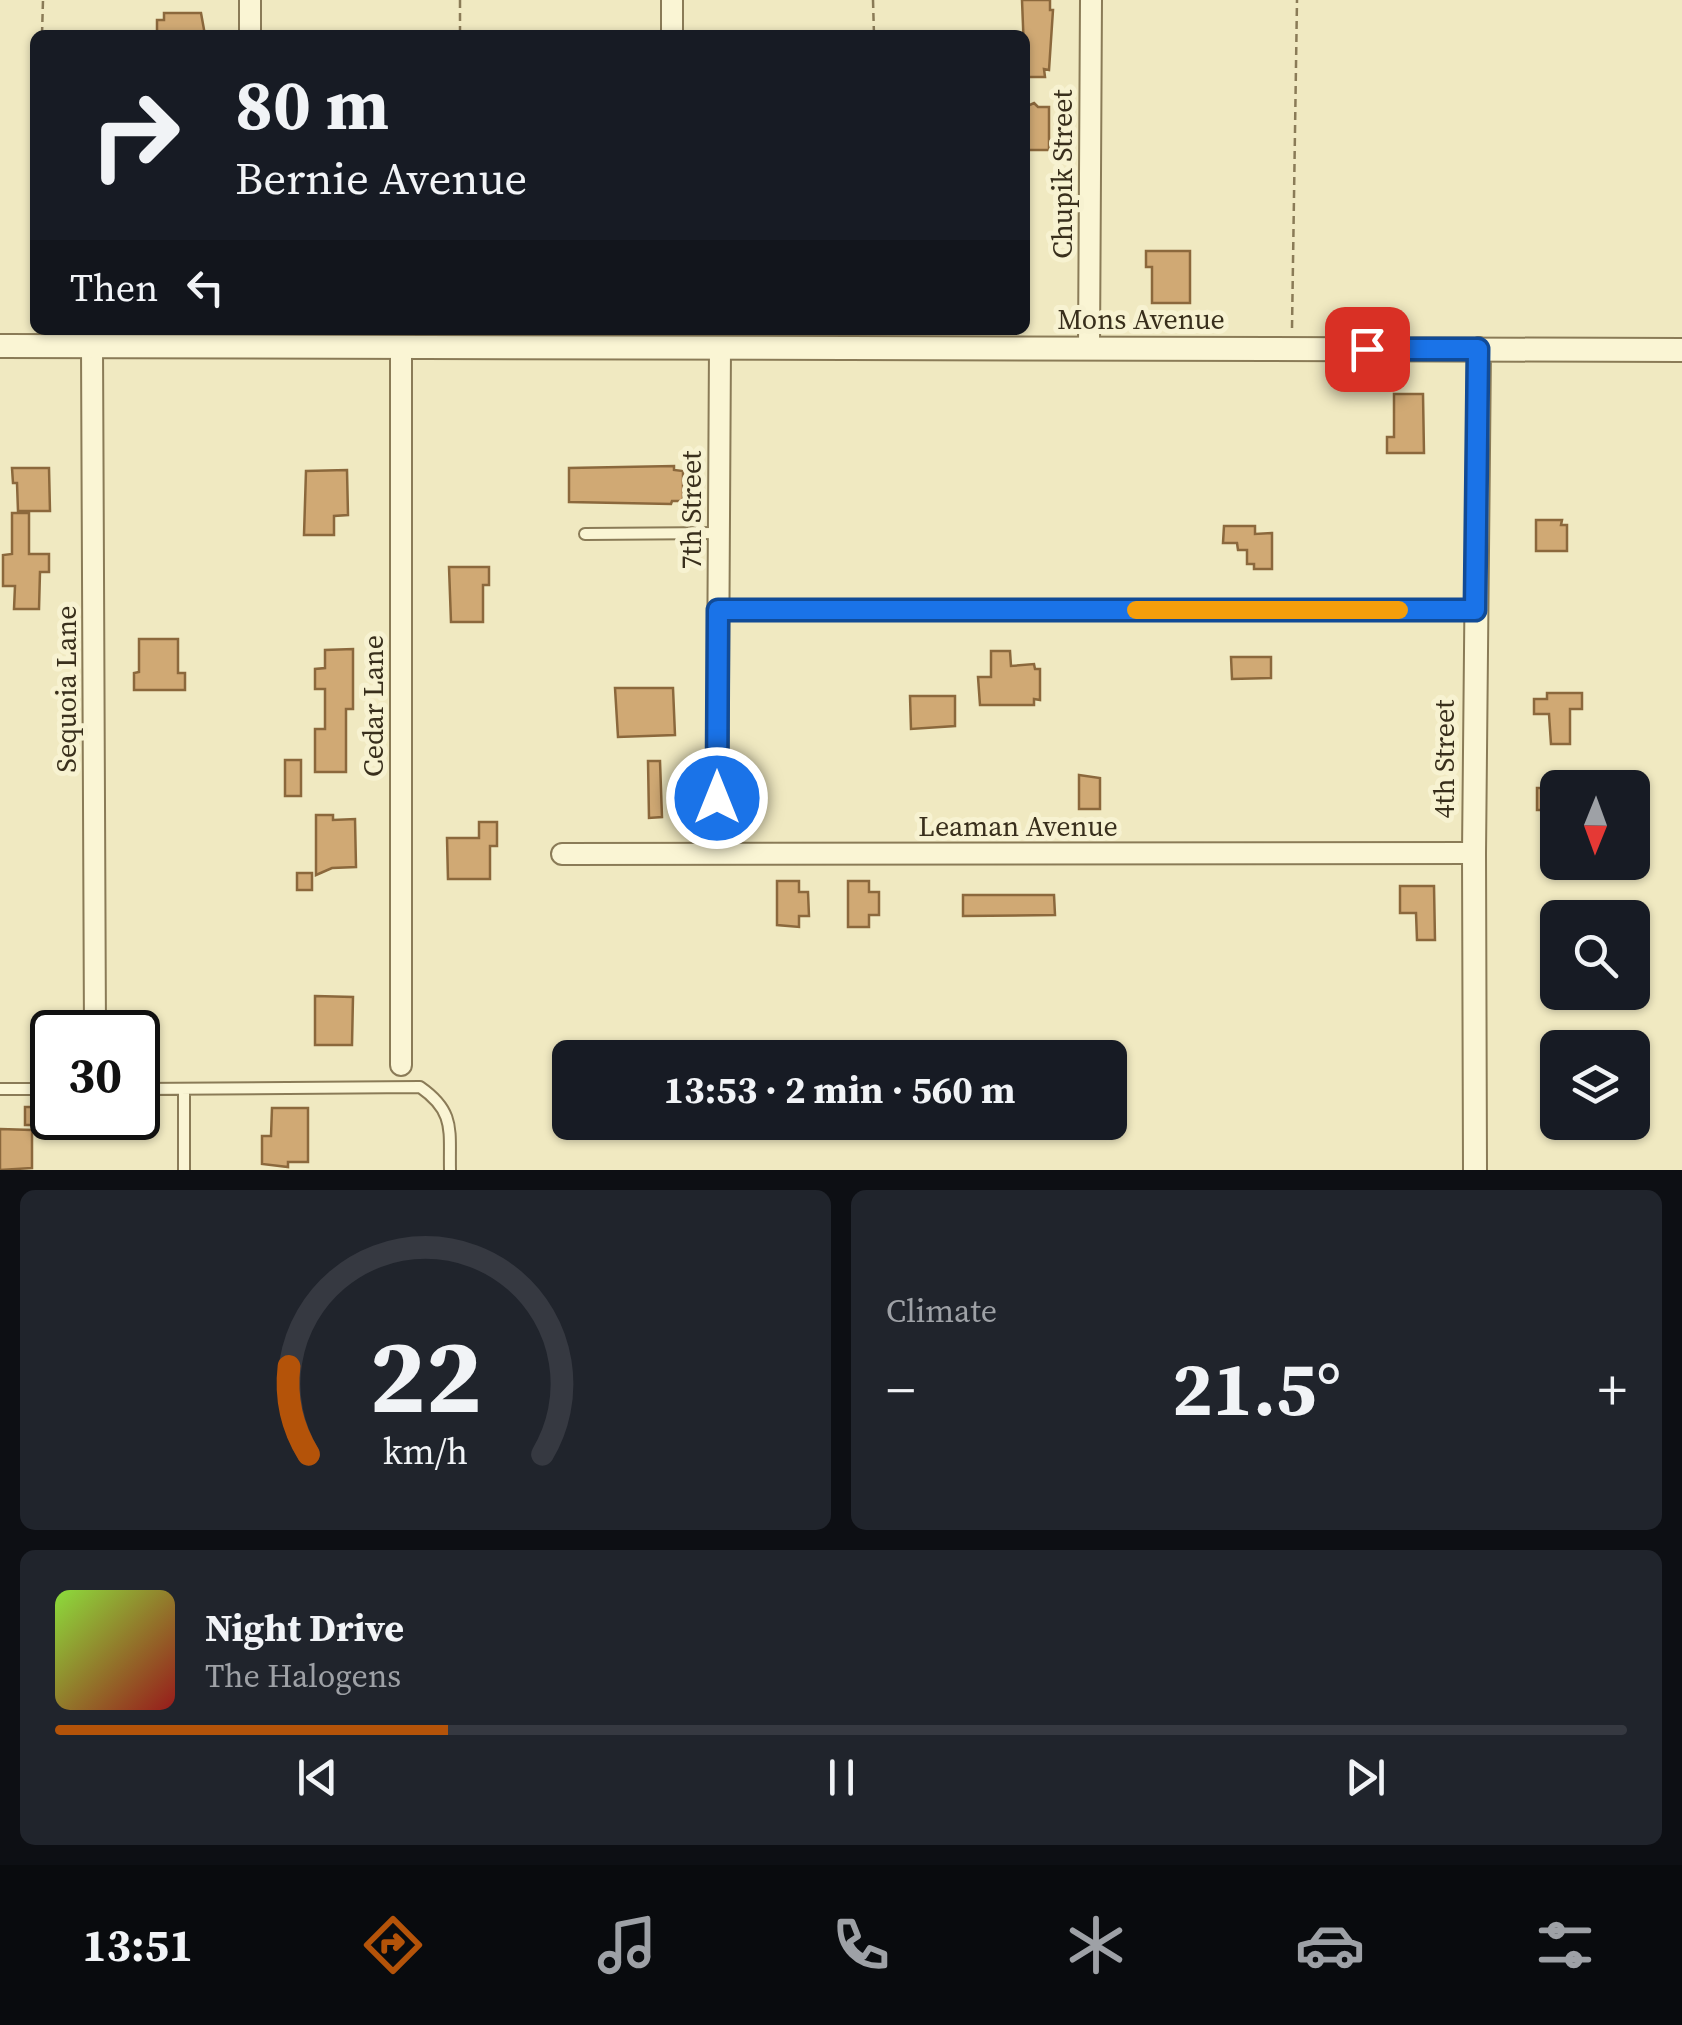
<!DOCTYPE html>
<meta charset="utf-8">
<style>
:root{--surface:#171b24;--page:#20242c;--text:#f1f3f6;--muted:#9ea1a6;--line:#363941;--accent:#b45309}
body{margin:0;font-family:"Source Serif 4",serif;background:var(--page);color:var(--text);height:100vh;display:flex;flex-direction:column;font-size:38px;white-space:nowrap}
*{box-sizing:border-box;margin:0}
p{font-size:32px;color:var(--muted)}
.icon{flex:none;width:55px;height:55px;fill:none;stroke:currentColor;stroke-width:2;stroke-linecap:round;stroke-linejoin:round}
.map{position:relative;height:1170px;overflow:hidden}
.drawer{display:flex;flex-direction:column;gap:20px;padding:20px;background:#0d0f14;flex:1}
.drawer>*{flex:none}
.banner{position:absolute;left:30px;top:30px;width:1000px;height:305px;border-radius:15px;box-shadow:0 2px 8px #0004;background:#171b24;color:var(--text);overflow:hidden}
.needle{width:65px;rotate:181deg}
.controls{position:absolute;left:1540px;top:770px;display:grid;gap:20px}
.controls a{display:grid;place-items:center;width:110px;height:110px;border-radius:15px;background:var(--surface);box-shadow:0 2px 8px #0004;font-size:50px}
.speed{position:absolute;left:30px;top:1010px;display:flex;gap:20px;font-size:50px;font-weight:700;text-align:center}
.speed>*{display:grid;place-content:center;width:130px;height:130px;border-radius:50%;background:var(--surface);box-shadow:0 2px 8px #0004;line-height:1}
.speed .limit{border:5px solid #111;border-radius:15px;background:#fff;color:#111}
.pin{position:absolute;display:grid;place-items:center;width:85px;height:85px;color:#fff;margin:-42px;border-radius:20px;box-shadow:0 5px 15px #0006}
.me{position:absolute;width:110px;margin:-55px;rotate:0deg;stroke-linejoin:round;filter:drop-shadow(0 0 8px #0008)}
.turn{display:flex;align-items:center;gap:35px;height:210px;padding:0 40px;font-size:45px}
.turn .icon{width:130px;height:130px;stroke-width:2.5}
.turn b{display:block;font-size:70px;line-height:85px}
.then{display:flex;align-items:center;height:95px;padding:0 40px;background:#0003;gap:20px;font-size:38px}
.big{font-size:75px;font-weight:700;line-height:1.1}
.drawer .widget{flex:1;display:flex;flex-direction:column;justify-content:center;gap:15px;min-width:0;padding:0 35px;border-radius:15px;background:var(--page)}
.drawer .dial{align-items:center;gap:0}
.dial svg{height:260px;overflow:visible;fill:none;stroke:var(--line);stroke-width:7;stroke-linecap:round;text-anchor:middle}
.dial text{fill:var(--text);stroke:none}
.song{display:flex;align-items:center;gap:30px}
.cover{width:120px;height:120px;border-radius:15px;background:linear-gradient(135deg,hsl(90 70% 55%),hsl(0 70% 35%))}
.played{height:10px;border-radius:5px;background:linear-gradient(90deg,var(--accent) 25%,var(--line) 25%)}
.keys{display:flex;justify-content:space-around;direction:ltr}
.heat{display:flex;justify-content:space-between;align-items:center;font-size:55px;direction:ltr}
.drawer .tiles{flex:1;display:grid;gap:20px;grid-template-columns:1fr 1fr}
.widget:last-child{grid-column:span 2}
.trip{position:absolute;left:552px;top:1040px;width:575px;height:100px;border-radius:15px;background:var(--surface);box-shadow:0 2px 8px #0004;font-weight:700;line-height:100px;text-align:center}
.dock{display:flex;height:160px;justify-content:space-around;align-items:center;background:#090b0e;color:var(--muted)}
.dock .icon{width:70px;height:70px}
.dock .current{color:var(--accent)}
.dock b{font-size:45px;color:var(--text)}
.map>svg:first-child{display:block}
.building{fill:#d0a974;stroke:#8b683c;stroke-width:2.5}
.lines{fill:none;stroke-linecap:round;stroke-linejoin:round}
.service-casing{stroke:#8a7b57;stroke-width:14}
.minor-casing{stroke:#8a7b57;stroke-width:24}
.tertiary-casing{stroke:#8a7b57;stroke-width:26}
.path{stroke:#8a7b57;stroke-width:2.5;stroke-dasharray:8 5;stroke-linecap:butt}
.service{stroke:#faf5d4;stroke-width:10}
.minor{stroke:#faf5d4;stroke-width:20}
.tertiary{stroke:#faf5d4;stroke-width:22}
.route-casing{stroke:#114b97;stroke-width:25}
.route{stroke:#1a73e8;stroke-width:18}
.slow{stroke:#f59e0b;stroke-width:18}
.labels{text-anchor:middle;stroke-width:10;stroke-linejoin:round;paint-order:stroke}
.street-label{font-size:28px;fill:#392f1c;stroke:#f7f2d1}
</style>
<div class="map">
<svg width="1682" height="1170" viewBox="0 0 1682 1170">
<rect width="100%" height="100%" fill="#f0e9c1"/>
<path class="building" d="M1022,0h28v10h3l-4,60 -5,-1 1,8h-20z
M164,13h37l4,22h-48v-15h7z
M1034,103l4,4h11v43h-24v-43z
M1146,251h44v52h-38v-36h-6z
M1394,394h29l1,59h-37v-16h7z
M674,466v4l9,1v30h-11l-1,3 -102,-2v-34z
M12,468h37l1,43h-32l-1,-28h-4z
M347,470l1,45 -14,1v19h-30l2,-64z
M12,513h17v41h20v18h-9l-1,37h-25l1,-23h-12v-31l9,-1z
M1536,520h26l-1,5h6v26h-31z
M1224,526h31v8l17,-1v36h-18v-5h-7v-14h-9l-1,-7h-14z
M449,567h40v18h-6v37h-32z
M139,639h39v34h7v17h-51v-17l5,-1z
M353,649v60h-7v63h-31v-43h10v-40h-10v-20l10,-1v-18z
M991,651h19l1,15 23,-2 1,5h5v31l-6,-1v6h-54l-2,-28h13z
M1231,657h40v21l-39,1z
M615,688h58l2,47 -57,2z
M1547,693h35v16h-12v35h-19l-2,-30h-15v-15h13z
M910,696h45v30l-44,3z
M285,760h16v36h-16z
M648,761h12l2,56 -13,1z
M1079,775l21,3v31h-21z
M1537,788h21v22h-21z
M316,815h17v5l22,-1 1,48 -24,1 -16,7z
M479,822h18v24h-7v33h-42l-1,-41h32z
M297,873h15v17h-15z
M777,881h22v11h9l1,24h-10v11l-22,-2z
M848,881h21v11h10v23h-10v12h-21z
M1400,886h34l1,54h-18l-1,-27h-16z
M963,895h91l1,20 -92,1z
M315,996l38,1 -1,48h-37z
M25,1107h23v18h-23z
M272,1108h36v54h-20v5l-26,-3v-28h9z
M0,1129l32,1v38l-32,2z"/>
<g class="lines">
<defs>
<path id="service" d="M585,534l134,-1
M0,1089h52
M138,1089l282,-2c36,25 29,44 30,83
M184,1170v-81"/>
<path id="minor" d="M250,0v35
M672,0v35
M92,346l3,686
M401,347v718
M1089,348l2,-348
M718,610h757
M562,854l912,-1
M717,854l3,-507"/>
<path id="tertiary" d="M0,346l1682,4
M1475,1170l-1,-317 5,-504"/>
</defs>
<use href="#service" class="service-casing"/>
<use href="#minor" class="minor-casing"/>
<use href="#tertiary" class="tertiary-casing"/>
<path class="path" d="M460,0v35
M873,0l1,35
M42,35l1,-35
M1292,328l5,-328"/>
<use href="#service" class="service"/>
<use href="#minor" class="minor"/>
<use href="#tertiary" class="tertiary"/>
</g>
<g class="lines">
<defs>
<path id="route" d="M717,798l1,-188h757l3,-261h-111"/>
</defs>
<use href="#route" class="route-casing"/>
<use href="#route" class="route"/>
<path class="slow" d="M1136,610h263"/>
</g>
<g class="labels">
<g class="street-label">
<text transform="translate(1062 174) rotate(-90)" y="10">Chupik Street</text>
<text x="1141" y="329">Mons Avenue</text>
<text transform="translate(691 510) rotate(-90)" y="10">7th Street</text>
<text transform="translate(66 689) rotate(-90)" y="10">Sequoia Lane</text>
<text transform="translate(373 706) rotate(-90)" y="10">Cedar Lane</text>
<text transform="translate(1444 759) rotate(-90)" y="10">4th Street</text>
<text x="1018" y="836">Leaman Avenue</text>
</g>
</g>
</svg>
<div class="controls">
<a><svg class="needle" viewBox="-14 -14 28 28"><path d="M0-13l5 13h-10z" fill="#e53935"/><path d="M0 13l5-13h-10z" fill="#9ea1a6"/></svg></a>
<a><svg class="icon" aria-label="search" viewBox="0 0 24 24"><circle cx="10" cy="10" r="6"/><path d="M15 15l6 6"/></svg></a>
<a><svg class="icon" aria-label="layers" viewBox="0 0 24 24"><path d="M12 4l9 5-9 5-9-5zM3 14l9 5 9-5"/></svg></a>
</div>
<div class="speed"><div class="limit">30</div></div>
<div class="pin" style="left:1367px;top:349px;background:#d93025"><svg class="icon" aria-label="arrive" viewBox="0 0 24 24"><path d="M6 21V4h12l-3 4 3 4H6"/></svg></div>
<svg class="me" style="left:717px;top:798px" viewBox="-20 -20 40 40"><circle r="17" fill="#1a73e8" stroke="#fff" stroke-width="3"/><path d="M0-11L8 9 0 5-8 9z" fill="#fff"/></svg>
<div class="trip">13:53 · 2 min · 560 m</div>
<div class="banner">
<div class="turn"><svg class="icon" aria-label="right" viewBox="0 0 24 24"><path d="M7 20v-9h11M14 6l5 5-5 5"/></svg><div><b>80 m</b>Bernie Avenue</div></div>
<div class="then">Then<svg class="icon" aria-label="left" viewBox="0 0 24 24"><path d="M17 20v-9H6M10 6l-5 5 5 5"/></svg></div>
</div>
</div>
<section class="drawer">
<div class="tiles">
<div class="widget dial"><svg viewBox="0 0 100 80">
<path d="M14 69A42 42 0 1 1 86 69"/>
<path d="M14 69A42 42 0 0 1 8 42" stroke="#b45309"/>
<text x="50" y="56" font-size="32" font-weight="700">22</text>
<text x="50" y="72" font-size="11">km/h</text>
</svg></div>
<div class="widget"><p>Climate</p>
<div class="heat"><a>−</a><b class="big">21.5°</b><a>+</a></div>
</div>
<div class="widget">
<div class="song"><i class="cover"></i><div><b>Night Drive</b><p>The Halogens</p></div></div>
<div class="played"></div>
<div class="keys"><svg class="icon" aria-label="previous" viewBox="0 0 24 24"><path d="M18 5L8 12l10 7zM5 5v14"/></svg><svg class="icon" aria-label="pause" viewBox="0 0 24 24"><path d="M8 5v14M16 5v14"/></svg><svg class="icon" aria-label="next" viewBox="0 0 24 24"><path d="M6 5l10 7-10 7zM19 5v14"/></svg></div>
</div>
</div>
</section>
<nav class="dock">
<b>13:51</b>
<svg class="icon current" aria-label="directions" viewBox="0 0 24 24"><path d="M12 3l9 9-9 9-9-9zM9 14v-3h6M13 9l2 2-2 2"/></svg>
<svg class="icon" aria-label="music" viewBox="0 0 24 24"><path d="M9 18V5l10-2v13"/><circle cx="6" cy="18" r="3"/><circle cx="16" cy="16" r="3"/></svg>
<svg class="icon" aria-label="phone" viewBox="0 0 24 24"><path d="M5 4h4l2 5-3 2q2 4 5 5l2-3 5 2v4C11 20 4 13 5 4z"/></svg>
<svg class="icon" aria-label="climate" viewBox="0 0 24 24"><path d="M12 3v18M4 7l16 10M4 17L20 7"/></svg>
<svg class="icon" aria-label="car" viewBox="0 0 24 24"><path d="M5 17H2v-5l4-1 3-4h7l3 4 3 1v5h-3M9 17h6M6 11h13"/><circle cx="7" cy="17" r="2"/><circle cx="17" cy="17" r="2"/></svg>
<svg class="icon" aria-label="filters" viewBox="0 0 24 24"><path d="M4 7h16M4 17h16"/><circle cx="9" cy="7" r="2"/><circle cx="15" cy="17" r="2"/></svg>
</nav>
